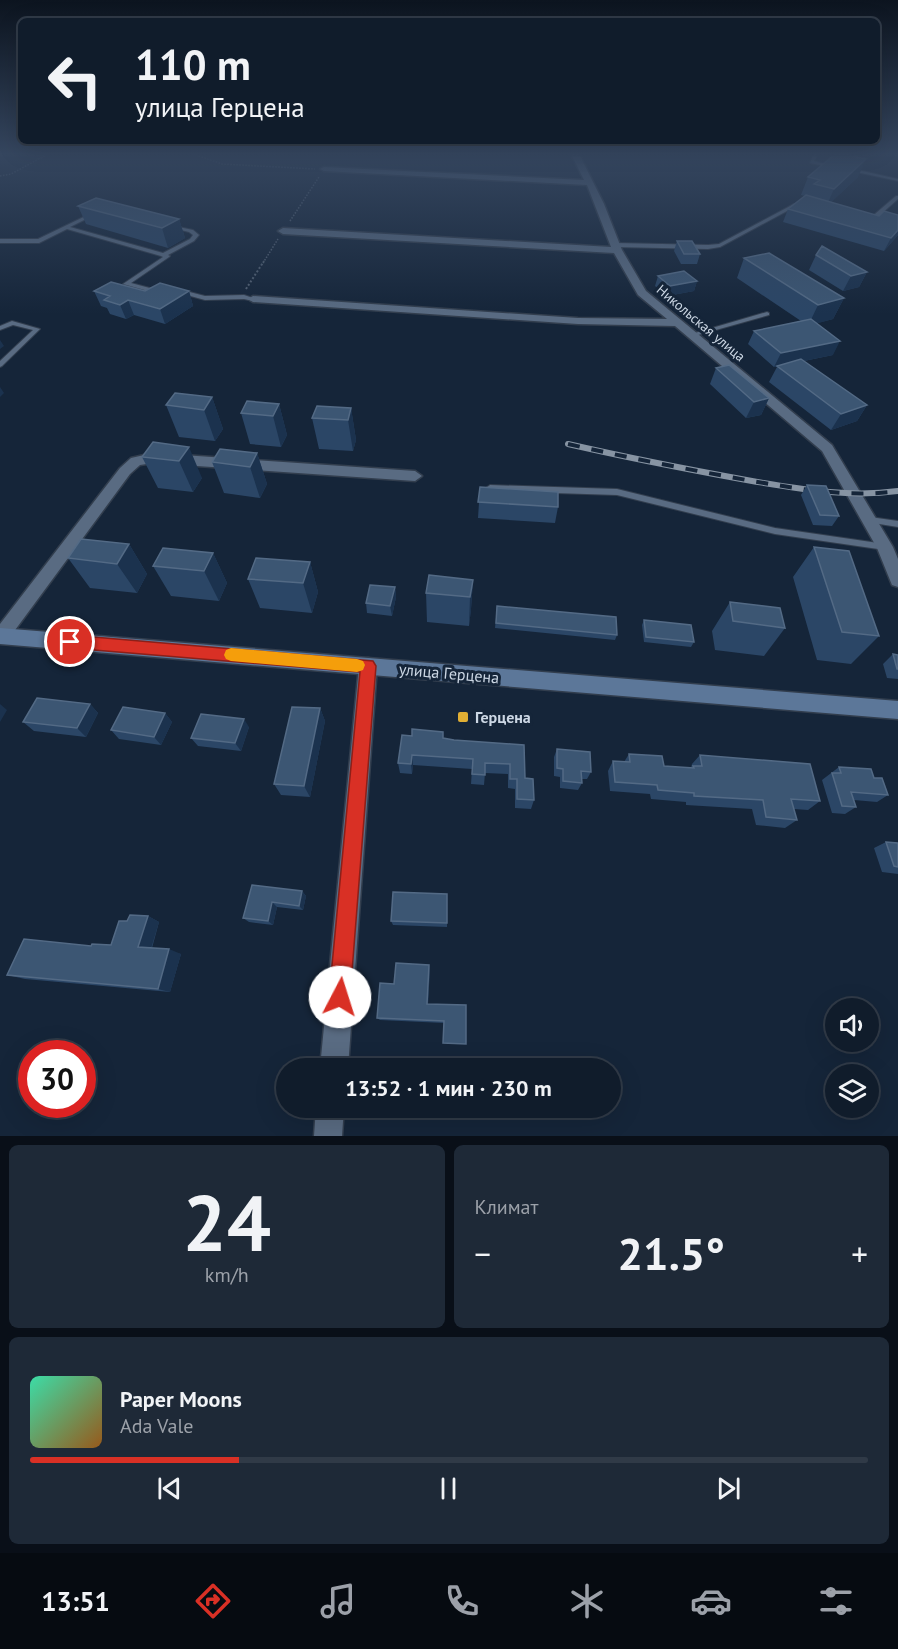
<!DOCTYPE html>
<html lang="ru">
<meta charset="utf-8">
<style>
:root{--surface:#101c2b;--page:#1e2937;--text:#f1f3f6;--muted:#9ca1a9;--line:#303a47;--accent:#d93025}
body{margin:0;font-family:"PT Sans",sans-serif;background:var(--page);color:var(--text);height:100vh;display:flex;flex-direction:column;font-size:22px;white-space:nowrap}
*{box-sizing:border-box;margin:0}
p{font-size:20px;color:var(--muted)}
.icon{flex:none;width:33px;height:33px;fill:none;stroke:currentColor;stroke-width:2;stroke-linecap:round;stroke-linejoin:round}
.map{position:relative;height:1136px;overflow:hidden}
.details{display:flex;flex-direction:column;gap:9px;padding:9px;background:#090f18;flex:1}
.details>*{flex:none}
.top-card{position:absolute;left:18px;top:18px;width:862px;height:126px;border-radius:9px;box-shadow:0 6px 24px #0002,0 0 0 2px var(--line);background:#101c2b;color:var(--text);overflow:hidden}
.fabs{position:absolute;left:825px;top:998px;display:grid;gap:12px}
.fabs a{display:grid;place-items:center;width:54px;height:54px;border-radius:50%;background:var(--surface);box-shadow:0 6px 24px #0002,0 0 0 2px var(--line);font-size:30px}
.speed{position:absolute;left:18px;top:1040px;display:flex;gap:12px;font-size:30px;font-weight:700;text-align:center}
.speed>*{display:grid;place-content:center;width:78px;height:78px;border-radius:50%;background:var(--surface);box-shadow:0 6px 24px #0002,0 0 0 2px var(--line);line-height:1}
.speed .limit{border:9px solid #d22;background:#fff;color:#111}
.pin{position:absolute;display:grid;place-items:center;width:51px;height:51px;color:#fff;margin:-26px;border:3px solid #fff;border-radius:50%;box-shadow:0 2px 6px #0007}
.me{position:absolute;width:66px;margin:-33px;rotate:5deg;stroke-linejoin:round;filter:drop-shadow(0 0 4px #0008)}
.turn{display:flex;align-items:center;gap:21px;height:126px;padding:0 18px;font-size:27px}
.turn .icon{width:78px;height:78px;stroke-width:2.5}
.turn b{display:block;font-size:42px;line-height:51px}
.big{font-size:45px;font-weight:800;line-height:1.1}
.details .tile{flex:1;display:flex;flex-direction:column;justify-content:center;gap:9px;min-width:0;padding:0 21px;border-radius:9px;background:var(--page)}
.details .dial{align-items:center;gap:0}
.dial b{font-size:78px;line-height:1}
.song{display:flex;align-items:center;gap:18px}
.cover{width:72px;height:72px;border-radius:9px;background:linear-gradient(135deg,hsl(160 70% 55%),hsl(30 70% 35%))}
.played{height:6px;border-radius:3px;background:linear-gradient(90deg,var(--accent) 25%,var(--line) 25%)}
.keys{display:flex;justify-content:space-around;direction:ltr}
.heat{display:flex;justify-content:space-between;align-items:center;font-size:33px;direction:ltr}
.details .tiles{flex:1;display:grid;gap:9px;grid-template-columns:1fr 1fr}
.tile:last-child{grid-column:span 2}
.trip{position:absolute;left:276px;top:1058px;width:345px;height:60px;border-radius:30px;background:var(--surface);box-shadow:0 6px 24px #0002,0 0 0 2px var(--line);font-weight:800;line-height:60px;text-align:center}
.menu{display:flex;height:96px;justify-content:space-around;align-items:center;background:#060b11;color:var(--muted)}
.menu .icon{width:42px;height:42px}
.menu .active{color:var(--accent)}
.menu b{font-size:27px;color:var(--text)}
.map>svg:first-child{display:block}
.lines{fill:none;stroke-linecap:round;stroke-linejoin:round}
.service-casing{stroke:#323e4e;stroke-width:2}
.minor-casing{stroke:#323e4e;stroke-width:3}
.secondary-casing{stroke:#323e4e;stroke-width:3}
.path-far1{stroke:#526072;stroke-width:1.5;stroke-dasharray:1.5 1.5;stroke-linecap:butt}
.path{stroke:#526072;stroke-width:2;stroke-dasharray:2 2;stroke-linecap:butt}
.service{fill:#596b82;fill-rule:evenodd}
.minor{fill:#596b82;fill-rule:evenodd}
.secondary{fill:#5c7799;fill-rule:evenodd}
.rail-casing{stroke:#8794a3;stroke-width:6}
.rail{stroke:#152539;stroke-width:4;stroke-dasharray:12;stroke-linecap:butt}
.wall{fill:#2b4666}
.shaded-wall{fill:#1b324e}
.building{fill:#3c5673;stroke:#536a85;stroke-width:1.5}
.route{fill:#d93025;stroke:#8d1f18;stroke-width:1.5}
.slow{fill:#f59e0b}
.poi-dot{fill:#e1af34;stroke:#152539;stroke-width:2}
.labels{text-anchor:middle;stroke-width:6;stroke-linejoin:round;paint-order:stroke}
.far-street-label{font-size:14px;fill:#ccd7e4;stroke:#152539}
.street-label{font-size:16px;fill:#ccd7e4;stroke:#152539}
.poi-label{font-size:16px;font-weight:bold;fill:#ccd7e4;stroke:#152539;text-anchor:start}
</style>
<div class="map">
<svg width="898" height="1136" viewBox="0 0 898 1136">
<rect width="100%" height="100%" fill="#152539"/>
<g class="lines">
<defs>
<path id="service" d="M814,154h4l-4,7 23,6 -2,1 -25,-5z
M849,168l49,11v2l-51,-11z
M896,196h2v3l-26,23h-4v-2z
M794,204l4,1 -78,42 -12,2 -93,-2 -3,-2 3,-2 93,2 11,-1z
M94,212l2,1v1l-26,13 93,26 27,-14 3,-4 -4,-3 -20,-5v-2l24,5 6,5 -5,6 -26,14 2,1 -1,1 -38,26 30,8 1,1 -3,2 -36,-10 40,-27 -2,-1 -94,-27 -28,14h-39v-4h38z
M178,289l27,7 39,-1 12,4 -3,2 -9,-2 -39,1 -29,-8v-2z
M767,312l2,1v2l-78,22 -3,-2z
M12,321l28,8 -38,37 -2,1v-6l33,-31 -20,-5 -13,5v-4z
M490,485l127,4 158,39 110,16 4,3 -4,3 -110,-16 -158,-39 -127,-4 -4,-3z
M870,517l28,4v6l-31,-5 -1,-2 1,-2z"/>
<path id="minor" d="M571,154h8l25,50 18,46 24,41 186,154 61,102 5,12v28l-6,-2 -15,-37 -55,-97 -147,-125 -97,-2 -325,-22 -5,-3 5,-3 325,22 89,1 -29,-24 -24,-42 -331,-19 -5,-3 5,-3 328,19 -24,-62 -263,-14 -4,-2 4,-2 260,13z
M153,453l262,18 7,5 -7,5 -262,-18 -13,2 -10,9 -123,167 -7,2v-19l120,-156 11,-10z
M368,658l7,2 2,6 -29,402h-28l39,-402 2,-6z
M316,1107h28l-2,29h-28z"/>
<path id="secondary" d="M0,628l898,73v18l-898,-75z"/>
</defs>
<use href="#service" class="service-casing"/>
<use href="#minor" class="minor-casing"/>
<use href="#secondary" class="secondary-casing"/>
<path class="path-far1" d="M193,154l29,10 93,5
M0,176l11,-2 37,-20
M290,221l29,-44
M263,263l15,-24"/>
<path class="path" d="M246,289l18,-28"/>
<use href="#service" class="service"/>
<use href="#minor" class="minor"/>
<use href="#secondary" class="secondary"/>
<defs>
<path id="rail" d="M568,444c61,14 123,26 184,37 49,8 97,17 146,10"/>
</defs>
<use href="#rail" class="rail-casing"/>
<use href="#rail" class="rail"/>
</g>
<path class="wall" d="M808,177h50l-27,25 48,14 19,-1v20l-14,16 -101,-29 5,-13 17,-13 -4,-1z
M78,206l101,13 6,19 -17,10 -82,-24z
M677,241l23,13 -3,10h-16l-7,-13z
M816,255l51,17 -8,15 -16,4 -34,-21z
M744,258l100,40 -11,21 -16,4 16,32 -29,6 63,44 -10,16 -26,9 -62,-48 8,-15h-3l-26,-23 6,-13 47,-10 -64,-43z
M658,276l39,5 -3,10 -27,5 -12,-10z
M94,291h95l4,15 -28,18 -31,-9 -8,4 -16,-5 -3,-6 -6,-2z
M716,368l53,30 -8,17 -15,3 -36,-34z
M212,397l11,32 -8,12 -36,-4 -13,-32z
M279,404l8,31 -6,12 -31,-3 -9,-31z
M351,408l5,32 -3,11 -34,-2 -7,-31z
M153,442l49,36 -9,14 -35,-4 -16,-31z
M257,453l10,31 -7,14 -36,-5 -12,-31z
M807,485l32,31 -7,10 -19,-1 -12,-30z
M480,487l78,20 -3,16 -77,-5z
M129,544l18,30 -10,19 -47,-5 -22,-30z
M814,547l65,89 -28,28 -34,-4 -24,-83z
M213,553l14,30 -8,18 -48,-5 -18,-30z
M310,562l8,30 -6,21 -52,-5 -12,-29z
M473,580l-2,29 -2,17 -42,-4 -1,-29z
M395,587l1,10 -4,19 -25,-3 -1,-10z
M730,602l55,26 -21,28 -49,-6 -3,-19z
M497,606l120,29 -2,5 -120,-12z
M644,620l50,22 -3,5 -47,-5 -2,-17z
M893,654l5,1v24l-11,-1 -4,-14z
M90,704l8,9 -12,24 -52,-6 -11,-9z
M320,708l5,13 -15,76 -29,-2 -7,-11z
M165,713l7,9 -11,23 -42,-6 -8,-9z
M249,727l-8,24 -43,-5 -7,-8z
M443,732v6l11,2 70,5 1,33 9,22 -3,9 -16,-1v-19l-7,-1v-14l-23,-1 -1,12 -13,-1 1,-15 -59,-4 -1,9 -12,-1 -2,-10 14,-27z
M557,749l34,23 -4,7h-5v4l-4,7 -18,-2v-11l-6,-1v-19z
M629,754l35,12 27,2 1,-4 8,-9 120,46 -12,9 -14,-1 3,11 -12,8 -29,-3 -4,-16 -66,-4v-3l-35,-3 -1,-5 -40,-3 -2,-20 5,-10 11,1z
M839,767l35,11 14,17 -11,7 -23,-2 2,7 -11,7 -13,-1 -10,-33z
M886,842l12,1v31l-16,-2 -8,-24z
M252,885l50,6 4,5 -3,14 -26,-3 -4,18 -24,-3 -6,-4z
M447,894v33l-54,-2 -2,-4z
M148,916l11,6 -7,26 29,6 -11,38 -145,-13 -18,-4 84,-29 20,-1 16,-24z
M430,968l-2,36 38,40h-1l-22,-1 1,-20 -64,-3 -3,-2 17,-34z"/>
<path class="shaded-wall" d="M866,159l-8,18 -32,30 8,-18z
M179,219l6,19 -17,10 -6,-20z
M898,230v5l-14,16 7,-13z
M867,272l-8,15 -16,4 8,-15z
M697,281l-3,10 -27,5 3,-10z
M189,291l4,15 -28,18 -5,-15z
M844,298l-11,21 -25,7 10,-21z
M128,300l6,15 -8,4 -6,-14z
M0,340l4,6 -4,3z
M840,341l-7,14 -59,12 7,-14z
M0,387l4,6 -4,4z
M212,397l11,32 -8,12 -11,-31z
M769,398l-8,17 -15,3 8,-16z
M279,404l8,31 -6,12 -8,-31z
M867,405l-10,16 -26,9 10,-16z
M351,408l5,32 -3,11 -5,-31z
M189,447l13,31 -9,14 -14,-31z
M257,453l10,31 -7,14 -10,-31z
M129,544l18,30 -10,19 -20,-29z
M213,553l14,30 -8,18 -15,-30z
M310,562l8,30 -6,21 -9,-30z
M473,580l-2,29 -2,17 1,-29z
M395,587l1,10 -4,19 -2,-10z
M0,704l7,6 -7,12z
M90,704l8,9 -12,24 -9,-9z
M320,708l5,13 -15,76 -6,-11z
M165,713l7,9 -11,23 -7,-8z
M244,719l5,8 -8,24 -6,-8z
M412,755l1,10 -1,9 -1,-10z
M302,891l4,5 -3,14 -4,-4z
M272,902l5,5 -4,18 -5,-4z
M148,916l11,6 -9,30 -12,-5z
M169,949l12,5 -11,38 -12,-3z
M429,965l1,3 -2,38 -1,-2z"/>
<path class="building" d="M835,154h8l23,5 -32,30 -20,-5 6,-4 -12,-3z
M806,195l73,21 5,-5 14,4v15l-7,8 -103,-29z
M96,198l83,21 -17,9 -84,-22z
M677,241h15l8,13h-16z
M822,246l45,26 -16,4 -35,-21z
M769,253l75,45 -26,7 -74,-47z
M684,271l13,10 -27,5 -12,-10z
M111,282l34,9 15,-8 29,8 -29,18 -32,-9 -8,5 -16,-5 6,-4 -16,-5z
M811,319l29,22 -59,12 -27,-22z
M801,359l66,46 -26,9 -64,-48z
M729,365l40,33 -15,4 -38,-34z
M175,393l37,4 -8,13 -38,-5z
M247,401l32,3 -6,12 -32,-3z
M317,406l34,2 -3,12 -36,-2z
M153,442l36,5 -10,14 -37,-4z
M220,449l37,4 -7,14 -38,-5z
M807,485l19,1 13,30 -19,-1z
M480,487l78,5v15l-80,-5z
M81,539l48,5 -12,20 -49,-6z
M814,547l35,4 30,85 -37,-4z
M163,548l50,5 -9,18 -51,-5z
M256,558l54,4 -7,21 -55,-4z
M429,575l44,5 -3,17 -44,-4z
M370,585l25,2 -5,19 -24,-3z
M730,602l50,6 5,20 -52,-7z
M497,606l119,11 1,18 -121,-12z
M644,620l47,5 3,17 -48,-5z
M893,654l5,1v14h-1z
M37,698l53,6 -13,24 -54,-6z
M123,707l42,6 -11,24 -43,-7z
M292,707l28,1 -16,78 -30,-2z
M201,714l43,5 -9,24 -44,-5z
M412,729l31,3v6l11,2 70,5 1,33 8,1 1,21 -17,-1v-20h-7v-15l-25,-1v12l-13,-1 1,-15 -61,-4 -1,9 -13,-1 4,-28 10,1z
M557,749l33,3 1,20 -10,-1 1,12 -19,-2v-12l-6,-1z
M629,754l33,2 2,10 30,2 -1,-2h9l-2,-11 110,9 10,37 -29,-2 6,21 -31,-3 -3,-17 -69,-4v-3l-36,-3 -1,-5 -42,-3 -2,-21 17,1z
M839,767l32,2 3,9h8l6,17 -37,-3 5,15 -14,-1 -10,-33h9z
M886,842l12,1v24l-4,-1z
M252,885l50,6 -3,15 -27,-4 -4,19 -25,-3z
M393,892l54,2v29l-56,-2z
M130,915l18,1 -10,31 31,2 -11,40 -151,-14 17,-36 67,7 1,-2 19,1 8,-24h8z
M396,963l33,2 -2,39 39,1v39l-23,-1 1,-22 -67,-3 3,-35 14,1z"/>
<linearGradient id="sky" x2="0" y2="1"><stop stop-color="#0c141f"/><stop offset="0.49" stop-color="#35465f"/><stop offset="1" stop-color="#35465f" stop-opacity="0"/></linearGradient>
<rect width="898" height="314" fill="url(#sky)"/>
<path class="route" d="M70,635l303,26 3,5 -26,331 -3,8 -7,3 -8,-3 -3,-8 31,-325 -290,-24 -6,-2 -2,-4 2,-5z"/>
<path class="slow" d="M231,648l126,11 6,2 2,4 -2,5 -6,2 -126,-11 -5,-2 -2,-4 2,-5z"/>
<rect class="poi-dot" x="457" y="711" width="12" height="12" rx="3"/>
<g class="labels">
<g class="far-street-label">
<text transform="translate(701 323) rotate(40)" y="5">Никольская улица</text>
</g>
<g class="street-label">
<text transform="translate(449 673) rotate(5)" y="6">улица Герцена</text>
</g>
<g class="poi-label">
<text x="475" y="723">Герцена</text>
</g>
</g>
</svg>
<div class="fabs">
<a><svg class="icon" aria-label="sound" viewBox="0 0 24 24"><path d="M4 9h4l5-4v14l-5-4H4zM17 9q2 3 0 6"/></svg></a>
<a><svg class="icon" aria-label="layers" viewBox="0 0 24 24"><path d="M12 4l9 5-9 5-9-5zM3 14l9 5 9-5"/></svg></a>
</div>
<div class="speed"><div class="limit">30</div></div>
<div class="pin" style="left:70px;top:642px;background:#d93025"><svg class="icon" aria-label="arrive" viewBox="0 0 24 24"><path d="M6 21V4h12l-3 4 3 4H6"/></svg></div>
<svg class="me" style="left:340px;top:997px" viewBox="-20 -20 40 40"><circle r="19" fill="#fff"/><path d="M0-13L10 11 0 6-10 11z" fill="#d93025"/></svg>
<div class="trip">13:52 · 1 мин · 230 m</div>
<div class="top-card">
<div class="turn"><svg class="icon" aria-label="left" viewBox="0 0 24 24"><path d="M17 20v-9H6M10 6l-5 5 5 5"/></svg><div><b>110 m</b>улица Герцена</div></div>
</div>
</div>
<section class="details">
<div class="tiles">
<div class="tile dial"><b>24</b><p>km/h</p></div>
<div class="tile"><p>Климат</p>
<div class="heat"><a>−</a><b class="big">21.5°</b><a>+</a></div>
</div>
<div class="tile">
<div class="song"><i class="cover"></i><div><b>Paper Moons</b><p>Ada Vale</p></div></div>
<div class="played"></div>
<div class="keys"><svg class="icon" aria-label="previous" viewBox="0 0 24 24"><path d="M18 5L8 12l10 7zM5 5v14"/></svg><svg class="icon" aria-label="pause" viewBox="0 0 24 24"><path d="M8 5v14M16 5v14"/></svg><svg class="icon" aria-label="next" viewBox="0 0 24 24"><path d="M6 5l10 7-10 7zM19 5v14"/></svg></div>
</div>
</div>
</section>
<nav class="menu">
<b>13:51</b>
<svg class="icon active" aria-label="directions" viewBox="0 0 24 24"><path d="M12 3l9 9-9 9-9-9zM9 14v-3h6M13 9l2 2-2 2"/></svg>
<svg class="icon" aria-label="music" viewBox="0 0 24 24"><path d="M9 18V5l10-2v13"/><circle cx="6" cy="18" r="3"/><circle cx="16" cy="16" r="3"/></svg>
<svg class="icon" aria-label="phone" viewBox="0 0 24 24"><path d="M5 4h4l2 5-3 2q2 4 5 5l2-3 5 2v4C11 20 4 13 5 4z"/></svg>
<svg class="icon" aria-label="climate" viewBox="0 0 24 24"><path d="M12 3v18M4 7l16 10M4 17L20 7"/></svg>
<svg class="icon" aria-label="car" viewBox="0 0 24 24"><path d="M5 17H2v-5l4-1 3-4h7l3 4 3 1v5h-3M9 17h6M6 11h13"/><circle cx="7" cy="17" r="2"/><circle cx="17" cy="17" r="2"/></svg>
<svg class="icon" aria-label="filters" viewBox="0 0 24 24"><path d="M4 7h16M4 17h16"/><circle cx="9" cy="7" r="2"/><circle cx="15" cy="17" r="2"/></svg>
</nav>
